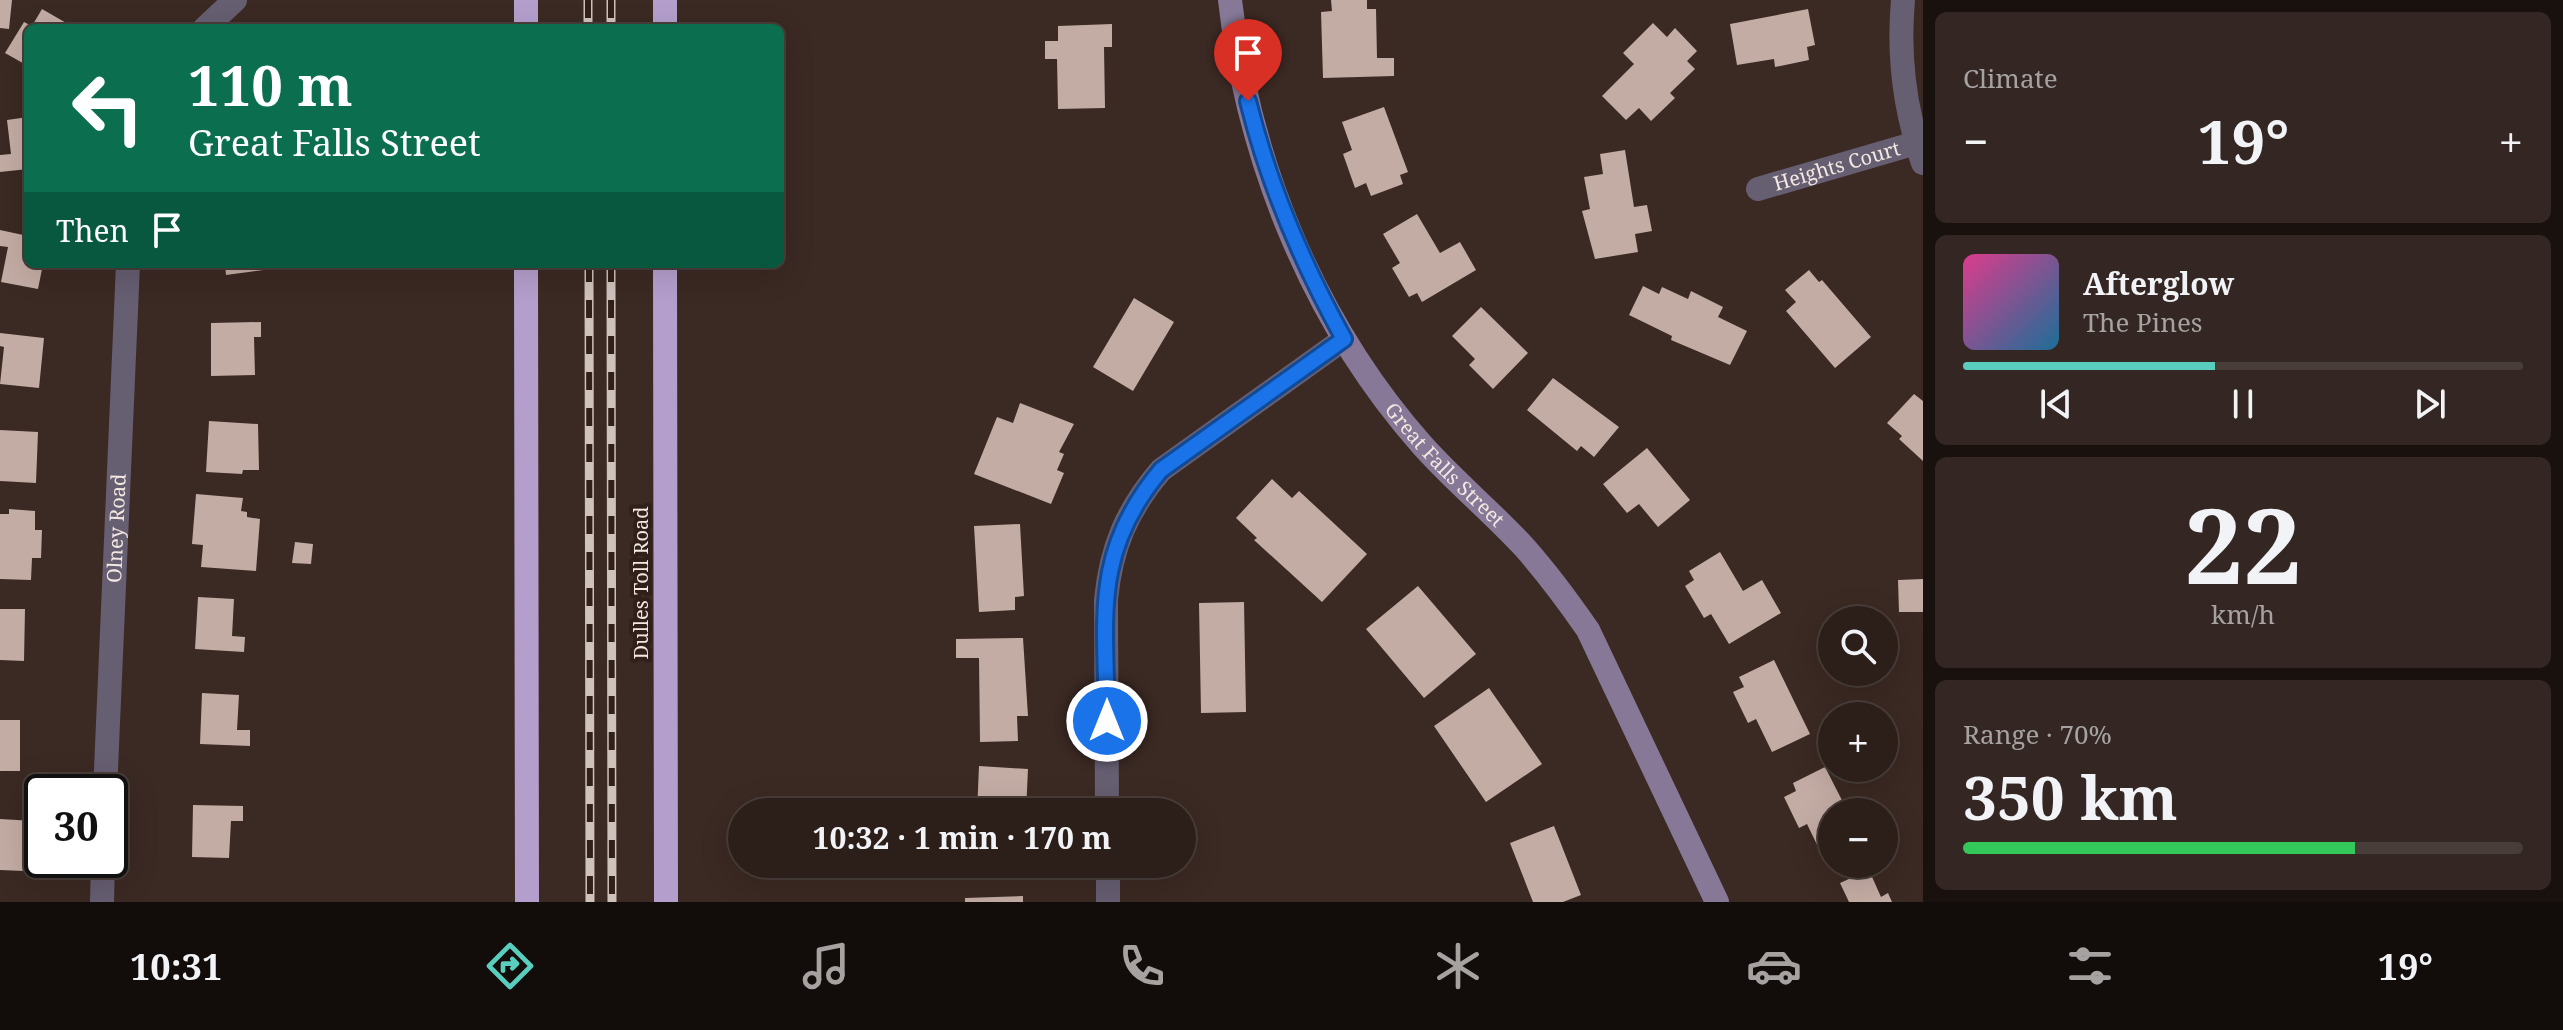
<!DOCTYPE html>
<meta charset="utf-8">
<style>
:root{--surface:#2c1f1a;--page:#342723;--text:#f1f3f6;--muted:#a6a2a2;--line:#483d39;--accent:#59cebe}
body{margin:0;font-family:"Noto Serif",serif;background:var(--page);color:var(--text);height:100vh;display:flex;flex-direction:column;font-size:30px;white-space:nowrap}
*{box-sizing:border-box;margin:0}
p{font-size:26px;color:var(--muted)}
.icon{flex:none;width:44px;height:44px;fill:none;stroke:currentColor;stroke-width:2;stroke-linecap:round;stroke-linejoin:round}
.map{position:relative;flex:1;overflow:hidden}
.panel{display:flex;flex-direction:column;gap:12px;padding:12px;background:#18110e;width:640px}
.panel>*{flex:none}
.hud{position:absolute;left:24px;top:24px;width:760px;height:244px;border-radius:12px;box-shadow:0 8px 32px #0002,0 0 0 2px var(--line);background:#0b6e4f;color:#fff;overflow:hidden}
.controls{position:absolute;left:1818px;top:606px;display:grid;gap:16px}
.controls a{display:grid;place-items:center;width:80px;height:80px;border-radius:50%;background:var(--surface);box-shadow:0 8px 32px #0002,0 0 0 2px var(--line);font-size:40px}
.speed{position:absolute;left:24px;top:774px;display:flex;gap:16px;font-size:40px;font-weight:700;text-align:center}
.speed>*{display:grid;place-content:center;width:104px;height:104px;border-radius:50%;background:var(--surface);box-shadow:0 8px 32px #0002,0 0 0 2px var(--line);line-height:1}
.speed .limit{border:4px solid #111;border-radius:12px;background:#fff;color:#111}
.pin{position:absolute;display:grid;place-items:center;width:68px;height:68px;color:#fff;margin:-82px -34px;border-radius:50% 50% 50% 0;rotate:-45deg;box-shadow:0 0 8px #0007}
.pin .icon{rotate:45deg}
.me{position:absolute;width:88px;margin:-44px;rotate:0deg;stroke-linejoin:round;filter:drop-shadow(0 0 6px #0008)}
.turn{display:flex;align-items:center;gap:28px;height:168px;padding:0 32px;font-size:36px}
.turn .icon{width:104px;height:104px;stroke-width:2.5}
.turn b{display:block;font-size:56px;line-height:68px}
.then{display:flex;align-items:center;height:76px;padding:0 32px;background:#0003;gap:16px;font-size:30px}
.big{font-size:60px;font-weight:700;line-height:1.1}
.panel .widget{flex:1;display:flex;flex-direction:column;justify-content:center;gap:12px;min-width:0;padding:0 28px;border-radius:12px;background:var(--page)}
.panel .dial{align-items:center;gap:0}
.dial b{font-size:104px;line-height:1}
.song{display:flex;align-items:center;gap:24px}
.cover{width:96px;height:96px;border-radius:12px;background:linear-gradient(135deg,hsl(330 70% 55%),hsl(200 70% 35%))}
.played{height:8px;border-radius:4px;background:linear-gradient(90deg,var(--accent) 45%,var(--line) 45%)}
.keys{display:flex;justify-content:space-around;direction:ltr}
.heat{display:flex;justify-content:space-between;align-items:center;font-size:44px;direction:ltr}
.charge{height:12px;border-radius:6px;background:linear-gradient(90deg,#34c759 70%,var(--line) 0)}
.trip{position:absolute;left:728px;top:798px;width:468px;height:80px;border-radius:40px;background:var(--surface);box-shadow:0 8px 32px #0002,0 0 0 2px var(--line);font-weight:700;line-height:80px;text-align:center}
.tabs{display:flex;height:128px;justify-content:space-around;align-items:center;background:#120c0a;color:var(--muted)}
.tabs .icon{width:56px;height:56px}
.tabs .active{color:var(--accent)}
.tabs b{font-size:36px;color:var(--text)}
main{display:flex;flex:1;min-height:0}
.map>svg:first-child{display:block}
.building{fill:#c3aca4}
.lines{fill:none;stroke-linecap:round;stroke-linejoin:round}
.street{stroke:#665e71;stroke-width:24}
.secondary{stroke:#867896;stroke-width:24}
.highway{stroke:#b49fcc;stroke-width:24}
.rail-casing{stroke:#cfc2bd;stroke-width:9}
.rail{stroke:#311f19;stroke-width:6;stroke-dasharray:18;stroke-linecap:butt}
.route-casing{stroke:#114b97;stroke-width:20}
.route{stroke:#1a73e8;stroke-width:14}
.labels{text-anchor:middle;stroke-width:8;stroke-linejoin:round;paint-order:stroke}
.street-label{font-size:20px;fill:#f3e7e2;stroke:#311f19}
</style>
<main>
<div class="map">
<svg width="1923" height="902" viewBox="0 0 1923 902">
<rect width="100%" height="100%" fill="#3b2923"/>
<path class="building" d="M0,0h12l-3,29 -9,-1z
M1331,0h36v9h9l1,49h17v18l-71,2 -2,-66 11,-1z
M42,9l33,19h-47v38l-23,-13 19,-31 8,4z
M1808,9l7,36 -8,2 2,13 -34,7 -1,-8 -37,6 -7,-41z
M1653,23l14,14 8,-9 22,23 -10,10 8,8 -25,24 5,5 -24,23 -12,-13 -13,12 -24,-24 32,-32 -11,-11z
M1112,24v23h-8l1,61 -47,1 -1,-50h-12v-18h13v-15z
M1384,107l24,65 -8,3 3,9 -32,12 -5,-13 -11,5 -12,-34 9,-4 -10,-28z
M28,117v52l-28,3v-17l11,-1 -4,-34z
M1625,150l9,57 13,-2 5,26 -17,3 3,18 -43,7 -13,-48 8,-2 -6,-32 19,-3 -3,-20z
M1417,214l23,39 20,-11 16,28 -54,32 -5,-9 -8,4 -17,-29 8,-5 -17,-29z
M0,230l28,6v28h15l-5,25 -37,-7 7,-35 -8,-1z
M225,264h53l1,4 -53,7z
M1809,270l10,12 3,-2 49,57 -36,31 -49,-57 10,-9 -11,-12z
M1643,286l16,8 3,-7 26,12 3,-8 32,16 -5,10 29,14 -17,34 -59,-25 1,-4 -43,-21z
M1134,298l40,24 -41,69 -40,-24z
M1481,307l47,46 -35,36 -24,-24 6,-6 -23,-23z
M261,322v15h-7l1,38 -44,1v-53z
M0,333l44,5 -5,50 -39,-4 4,-37 -4,-1z
M1553,378l66,49 -25,30 -13,-11 -4,5 -50,-41z
M1914,394l9,7v60l-24,-22 3,-3 -15,-13z
M1020,403l54,21 -15,28 5,2 -7,16 7,3 -13,31 -77,-30 23,-57 16,6z
M209,421l49,3 1,46h-16l-1,4 -36,-2z
M0,430l38,2 -2,51 -36,-2z
M1647,448l43,52 -32,27 -19,-23 -12,9 -24,-29z
M1272,479l20,19 7,-7 68,63 -45,48 -68,-62 3,-2 -21,-20z
M196,494l47,4 -2,13 6,1v5l13,2 -4,52 -55,-4 2,-22 -11,-1z
M9,509l26,2v19h7l-1,28h-9l-1,22 -31,-1v-65h9z
M1020,524l4,72 -9,1v13l-36,2 -5,-86z
M295,542l18,2 -2,20 -19,-1z
M1720,552l23,39 19,-11 19,33 -52,31 -18,-30 -7,4 -19,-32 9,-6 -5,-9z
M1923,579v33h-24l-1,-32z
M1418,586l58,68 -52,44 -58,-69z
M198,597l36,2 -2,37 13,1 -1,15 -49,-3z
M1244,602l2,110 -45,1 -2,-110z
M0,609h25l-1,52 -24,-1z
M1023,638l5,78h-11l1,25 -38,1 -1,-84h-23v-19z
M1774,660l36,74 -38,18 -16,-33 -8,4 -15,-31 11,-5 -5,-10z
M1489,688l53,76 -56,38 -52,-76z
M202,693l37,2 -2,35h13v16l-50,-2z
M0,720h20v51h-20z
M979,766l49,3 -2,43h-49z
M1825,767l23,45h-16v38l-10,5 -15,-31 -8,4 -15,-31 12,-6 -3,-8z
M193,805l50,1v15h-12l-2,37 -37,-1z
M0,819l34,2 -1,28h-7l-2,22 -24,-1z
M1554,826l27,69 -18,7h-30l-23,-59z
M1869,870l12,27 7,-4 4,9h-43l-9,-19z
M1023,896v6h-58v-4z"/>
<g class="lines">
<g class="street">
<path d="M1903,0c-5,55 2,111 20,163"/>
<path d="M205,28l30,-28"/>
<path id="s1" d="M1758,189l158,-46"/>
<path id="s2" d="M105,792l23,-528"/>
<path d="M1107,812l-1,-212c5,-53 21,-90 55,-130l183,-131"/>
<path d="M1108,864v38"/>
<path d="M102,902l1,-42"/>
</g>
<path class="secondary" id="s3" d="M1230,0c18,161 84,323 192,445 32,36 70,67 103,103 23,26 43,53 63,82l129,272"/>
<path class="highway" d="M526,0v28
M665,28v-28
M526,264l1,638
M665,264l1,638"/>
<defs>
<path id="rail" d="M588,0v28
M611,0v28
M589,264l1,638
M611,264l1,638"/>
</defs>
<use href="#rail" class="rail-casing"/>
<use href="#rail" class="rail"/>
</g>
<g class="lines">
<defs>
<path id="route" d="M1107,721c-1,-101 -16,-168 54,-251l183,-131c-42,-76 -75,-153 -96,-238"/>
</defs>
<use href="#route" class="route-casing"/>
<use href="#route" class="route"/>
</g>
<g class="labels">
<g class="street-label">
<text dy="7" stroke="none"><textPath href="#s1" startOffset="82">Heights Court</textPath></text>
<text dy="7" stroke="none"><textPath href="#s3" startOffset="522">Great Falls Street</textPath></text>
<text dy="7" stroke="none"><textPath href="#s2" startOffset="264">Olney Road</textPath></text>
<text transform="translate(641 583) rotate(-90)" y="7">Dulles Toll Road</text>
</g>
</g>
</svg>
<div class="controls">
<a><svg class="icon" aria-label="search" viewBox="0 0 24 24"><circle cx="10" cy="10" r="6"/><path d="M15 15l6 6"/></svg></a>
<a>+</a>
<a>−</a>
</div>
<div class="speed"><div class="limit">30</div></div>
<div class="pin" style="left:1248px;top:101px;background:#d93025"><svg class="icon" aria-label="arrive" viewBox="0 0 24 24"><path d="M6 21V4h12l-3 4 3 4H6"/></svg></div>
<svg class="me" style="left:1107px;top:721px" viewBox="-20 -20 40 40"><circle r="17" fill="#1a73e8" stroke="#fff" stroke-width="3"/><path d="M0-11L8 9 0 5-8 9z" fill="#fff"/></svg>
<div class="trip">10:32 · 1 min · 170 m</div>
<div class="hud">
<div class="turn"><svg class="icon" aria-label="left" viewBox="0 0 24 24"><path d="M17 20v-9H6M10 6l-5 5 5 5"/></svg><div><b>110 m</b>Great Falls Street</div></div>
<div class="then">Then<svg class="icon" aria-label="arrive" viewBox="0 0 24 24"><path d="M6 21V4h12l-3 4 3 4H6"/></svg></div>
</div>
</div>
<section class="panel">
<div class="widget"><p>Climate</p>
<div class="heat"><a>−</a><b class="big">19°</b><a>+</a></div>
</div>
<div class="widget">
<div class="song"><i class="cover"></i><div><b>Afterglow</b><p>The Pines</p></div></div>
<div class="played"></div>
<div class="keys"><svg class="icon" aria-label="previous" viewBox="0 0 24 24"><path d="M18 5L8 12l10 7zM5 5v14"/></svg><svg class="icon" aria-label="pause" viewBox="0 0 24 24"><path d="M8 5v14M16 5v14"/></svg><svg class="icon" aria-label="next" viewBox="0 0 24 24"><path d="M6 5l10 7-10 7zM19 5v14"/></svg></div>
</div>
<div class="widget dial"><b>22</b><p>km/h</p></div>
<div class="widget"><p>Range · 70%</p><b class="big">350 km</b><div class="charge"></div></div>
</section>
</main>
<nav class="tabs">
<b>10:31</b>
<svg class="icon active" aria-label="directions" viewBox="0 0 24 24"><path d="M12 3l9 9-9 9-9-9zM9 14v-3h6M13 9l2 2-2 2"/></svg>
<svg class="icon" aria-label="music" viewBox="0 0 24 24"><path d="M9 18V5l10-2v13"/><circle cx="6" cy="18" r="3"/><circle cx="16" cy="16" r="3"/></svg>
<svg class="icon" aria-label="phone" viewBox="0 0 24 24"><path d="M5 4h4l2 5-3 2q2 4 5 5l2-3 5 2v4C11 20 4 13 5 4z"/></svg>
<svg class="icon" aria-label="climate" viewBox="0 0 24 24"><path d="M12 3v18M4 7l16 10M4 17L20 7"/></svg>
<svg class="icon" aria-label="car" viewBox="0 0 24 24"><path d="M5 17H2v-5l4-1 3-4h7l3 4 3 1v5h-3M9 17h6M6 11h13"/><circle cx="7" cy="17" r="2"/><circle cx="17" cy="17" r="2"/></svg>
<svg class="icon" aria-label="filters" viewBox="0 0 24 24"><path d="M4 7h16M4 17h16"/><circle cx="9" cy="7" r="2"/><circle cx="15" cy="17" r="2"/></svg>
<b>19°</b>
</nav>
